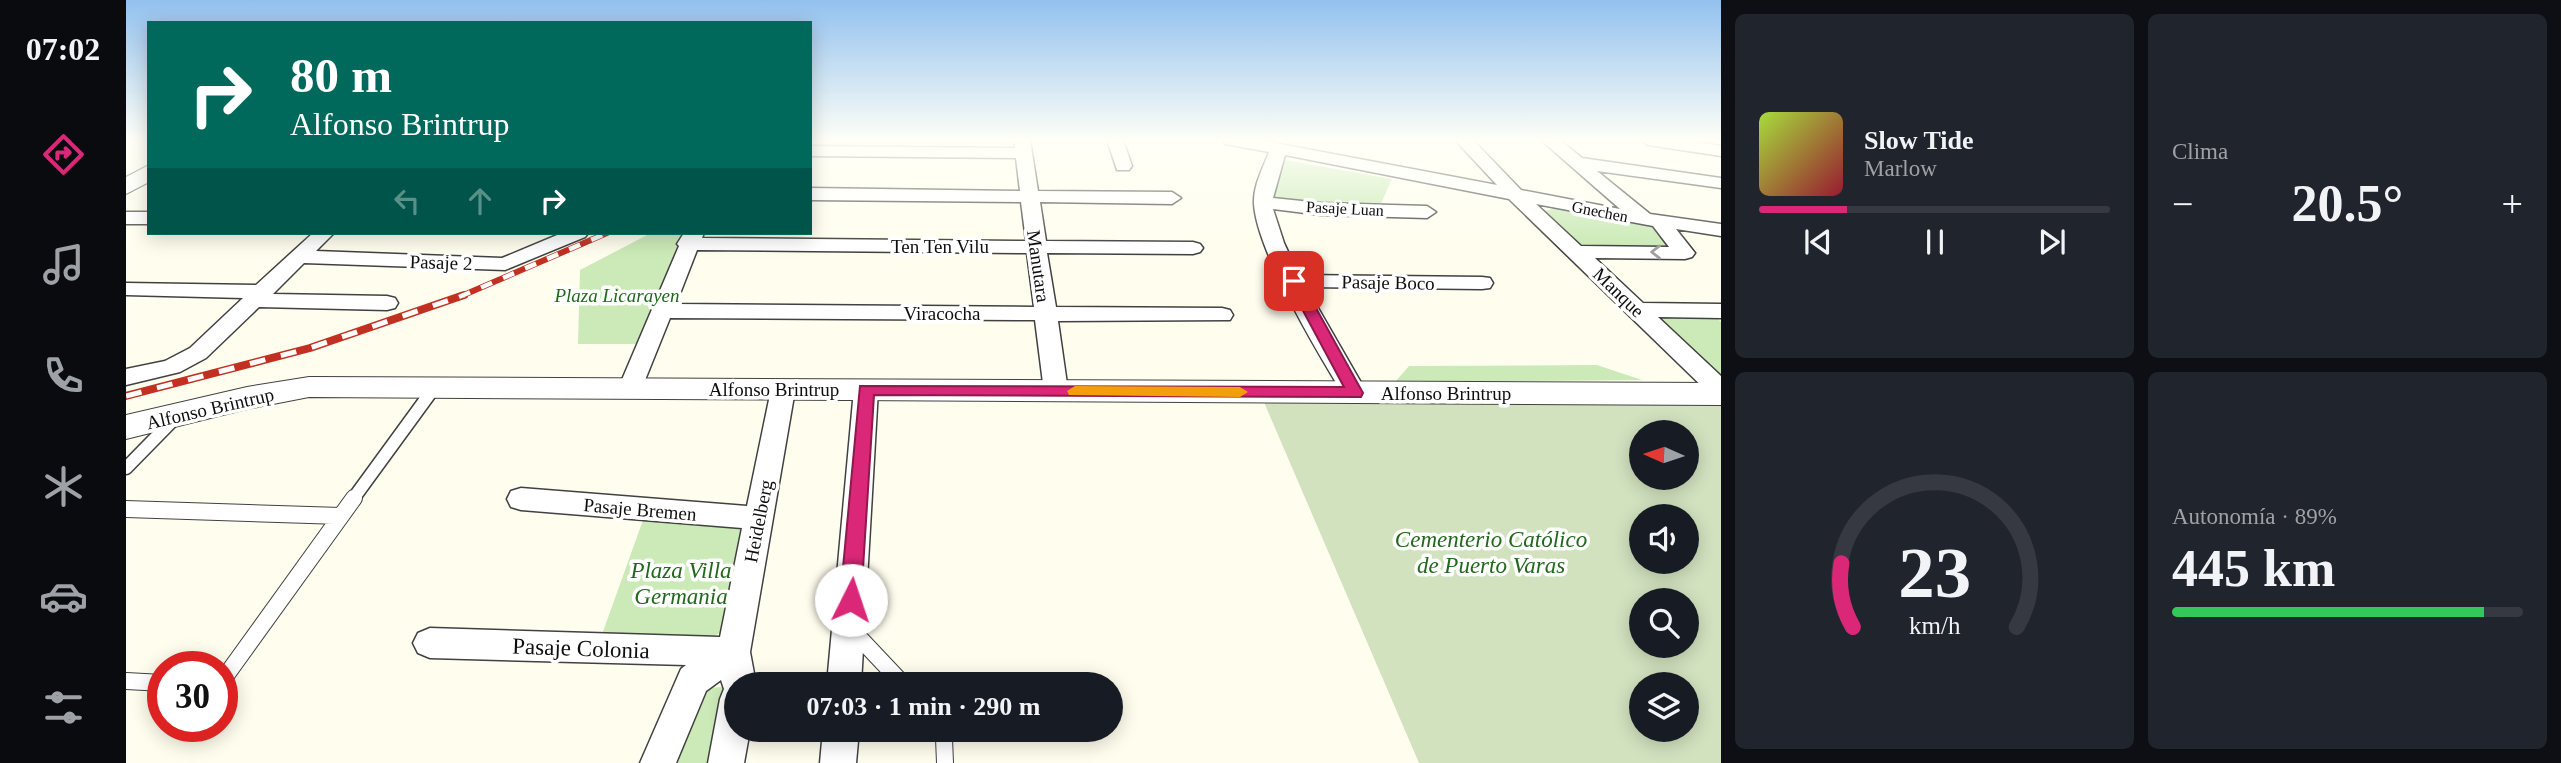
<!DOCTYPE html>
<html lang="es">
<meta charset="utf-8">
<style>
:root{--surface:#171b24;--page:#20242c;--text:#f1f3f6;--muted:#9ea1a6;--line:#363941;--accent:#db2777}
body{margin:0;font-family:Georgia,serif;background:var(--page);color:var(--text);height:100vh;display:flex;flex-direction:column;font-size:26px;white-space:nowrap}
*{box-sizing:border-box;margin:0}
p{font-size:23px;color:var(--muted)}
.icon{flex:none;width:38px;height:38px;fill:none;stroke:currentColor;stroke-width:2;stroke-linecap:round;stroke-linejoin:round}
.map{position:relative;flex:1;overflow:hidden}
.drawer{display:flex;flex-direction:column;gap:14px;padding:14px;background:#0d0f14;width:840px}
.drawer>*{flex:none}
.top-card{position:absolute;left:21px;top:21px;width:665px;height:214px;border-radius:0px;box-shadow:0 4px 18px #0003;background:#00695c;color:#fff;overflow:hidden}
.needle{width:46px;rotate:273deg}
.controls{position:absolute;left:1503px;top:420px;display:grid;gap:14px}
.controls a{display:grid;place-items:center;width:70px;height:70px;border-radius:50%;background:var(--surface);box-shadow:0 4px 18px #0003;font-size:35px}
.speed{position:absolute;left:21px;top:651px;display:flex;gap:14px;font-size:35px;font-weight:700;text-align:center}
.speed>*{display:grid;place-content:center;width:91px;height:91px;border-radius:50%;background:var(--surface);box-shadow:0 4px 18px #0003;line-height:1}
.speed .limit{border:10px solid #d22;background:#fff;color:#111}
.pin{position:absolute;display:grid;place-items:center;width:60px;height:60px;color:#fff;margin:-30px;border-radius:14px;box-shadow:0 4px 10px #0006}
.me{position:absolute;width:77px;margin:-38px;rotate:4deg;stroke-linejoin:round;filter:drop-shadow(0 0 5px #0008)}
.turn{display:flex;align-items:center;gap:24px;height:147px;padding:0 28px;font-size:32px}
.turn .icon{width:91px;height:91px;stroke-width:2.5}
.turn b{display:block;font-size:49px;line-height:60px}
.lanes{display:flex;align-items:center;height:66px;padding:0 28px;background:#0003;justify-content:center;gap:35px;direction:ltr}
.lanes .off{opacity:.35}
.big{font-size:52px;font-weight:700;line-height:1.1}
.drawer .widget{flex:1;display:flex;flex-direction:column;justify-content:center;gap:10px;min-width:0;padding:0 24px;border-radius:10px;background:var(--page)}
.drawer .dial{align-items:center;gap:0}
.dial svg{height:182px;overflow:visible;fill:none;stroke:var(--line);stroke-width:7;stroke-linecap:round;text-anchor:middle}
.dial text{fill:var(--text);stroke:none}
.song{display:flex;align-items:center;gap:21px}
.cover{width:84px;height:84px;border-radius:10px;background:linear-gradient(135deg,hsl(80 70% 55%),hsl(350 70% 35%))}
.played{height:7px;border-radius:4px;background:linear-gradient(90deg,var(--accent) 25%,var(--line) 25%)}
.keys{display:flex;justify-content:space-around;direction:ltr}
.heat{display:flex;justify-content:space-between;align-items:center;font-size:38px;direction:ltr}
.charge{height:10px;border-radius:5px;background:linear-gradient(90deg,#34c759 89%,var(--line) 0)}
.drawer .tiles{flex:1;display:grid;gap:14px;grid-template-columns:repeat(2,1fr)}
.trip{position:absolute;left:598px;top:672px;width:399px;height:70px;border-radius:35px;background:var(--surface);box-shadow:0 4px 18px #0003;font-weight:700;line-height:70px;text-align:center}
main{display:flex;flex:1;min-height:0}
.menu{display:flex;flex-direction:column;width:126px;justify-content:space-around;align-items:center;background:#090b0e;color:var(--muted)}
.menu .icon{width:49px;height:49px}
.menu .current{color:var(--accent)}
.menu b{font-size:32px;color:var(--text)}
.map>svg:first-child{display:block}
.green{fill:#cbeab7}
.cemetery{fill:#d2e2bf;fill-rule:evenodd}
.lines{fill:none;stroke-linecap:round;stroke-linejoin:round}
.service-far1-casing{stroke:#414141;stroke-width:15}
.service-casing{stroke:#414141;stroke-width:18}
.minor-casing{stroke:#414141;stroke-width:3}
.tertiary-casing{stroke:#414141;stroke-width:2}
.service-far1{stroke:#fff;stroke-width:12}
.service{stroke:#fff;stroke-width:16}
.minor{fill:#fff;fill-rule:evenodd}
.tertiary{fill:#fff;fill-rule:evenodd}
.rail-far1-casing{stroke:#c23022;stroke-width:6}
.rail-casing{stroke:#c23022;stroke-width:8}
.rail-far1{stroke:#fff;stroke-width:4.5;stroke-dasharray:12;stroke-linecap:butt}
.rail{stroke:#fff;stroke-width:5;stroke-dasharray:16;stroke-linecap:butt}
.oneway{stroke:#9f9f9f}
.route{fill:#db2777;stroke:#8e194d;stroke-width:2}
.slow{fill:#f59e0b}
.labels{text-anchor:middle;stroke-width:7;stroke-linejoin:round;paint-order:stroke}
.far-street-label{font-size:16px;fill:#0e0e0e;stroke:#fff}
.street-label{font-size:19px;fill:#0e0e0e;stroke:#fff}
.park-label{font-size:19px;font-style:italic;fill:#22671c;stroke:#fff}
.near-park-label{font-size:23px;font-style:italic;fill:#22671c;stroke:#fff}
.near-street-label{font-size:23px;fill:#0e0e0e;stroke:#fff}
</style>
<main>
<nav class="menu">
<b>07:02</b>
<svg class="icon current" aria-label="directions" viewBox="0 0 24 24"><path d="M12 3l9 9-9 9-9-9zM9 14v-3h6M13 9l2 2-2 2"/></svg>
<svg class="icon" aria-label="music" viewBox="0 0 24 24"><path d="M9 18V5l10-2v13"/><circle cx="6" cy="18" r="3"/><circle cx="16" cy="16" r="3"/></svg>
<svg class="icon" aria-label="phone" viewBox="0 0 24 24"><path d="M5 4h4l2 5-3 2q2 4 5 5l2-3 5 2v4C11 20 4 13 5 4z"/></svg>
<svg class="icon" aria-label="climate" viewBox="0 0 24 24"><path d="M12 3v18M4 7l16 10M4 17L20 7"/></svg>
<svg class="icon" aria-label="car" viewBox="0 0 24 24"><path d="M5 17H2v-5l4-1 3-4h7l3 4 3 1v5h-3M9 17h6M6 11h13"/><circle cx="7" cy="17" r="2"/><circle cx="17" cy="17" r="2"/></svg>
<svg class="icon" aria-label="filters" viewBox="0 0 24 24"><path d="M4 7h16M4 17h16"/><circle cx="9" cy="7" r="2"/><circle cx="15" cy="17" r="2"/></svg>
</nav>
<div class="map">
<svg width="1595" height="763" viewBox="0 0 1595 763">
<rect width="100%" height="100%" fill="#fffeee"/>
<path class="green" d="M1160,160l106,19 -13,29 -105,-8 -2,-5 8,-32z
M1430,208l100,17 21,25 -94,-2 -38,-37z
M525,233h36l-49,111h-60l2,-74z
M1530,317l61,1 4,4v58z
M1471,365l45,15 -247,2 14,-16z
M517,520l93,3 14,7 -20,98 -24,12h-106z
M599,687l-7,76h-52l33,-75z"/>
<path class="cemetery" d="M1137,400l458,4v359h-302zM1516,432h45v46h-45zM1516,516h45v46h-45zM1516,600h45v46h-45zM1516,684h45v46h-45z"/>
<g class="lines">
<defs>
<path id="service-far1" d="M0,468l49,-50
M227,499l81,-111"/>
<path id="service" d="M0,509l215,7 13,-18
M727,631l50,53
M0,681l37,2
M96,681l119,-165
M813,730l5,8 1,25"/>
<path id="minor" d="M888,140h16l8,51 134,1 9,6 -9,6 -132,-2 6,39 147,1 7,2 3,4 -3,4 -7,2 -146,-1 9,54 166,1 8,2 3,5 -3,5 -172,1 10,70 -3,6 -9,2 -9,-2 -3,-6 -9,-71 -365,-2 -31,77 -9,2 -9,-2 -3,-6 61,-143 -2,-2 7,-11h20l-2,5 324,3 -5,-39 -211,-2v-12l210,3 -4,-33 -206,-2v-10l205,2zM571,250l330,3 7,54 -358,-3z
M981,140h16l9,26 -3,4h-12z
M1097,140h36l238,45 -42,-45h18l48,50 99,19 -79,-69h19l22,18 139,20v10l-124,-17 53,43 71,10v12l-45,-7 19,24 -3,4 -7,2 -90,-1 48,45 78,1v14l-63,-1 63,59v22l-9,-2 -203,-197 -224,-44 -12,43 48,5 106,3 9,6 -9,6 -106,-3 -48,-6 11,34 15,32 183,2 8,1 3,5 -3,5 -8,1 -176,-2 61,106 -3,6 -9,2 -9,-2c-27,-44 -89,-147 -92,-195 -1,-18 9,-36 15,-52l-44,-8zM1410,204l117,22 16,21 -88,-1z
M1514,140h44l37,6v10l-73,-11z
M0,212h23v12h-23z
M187,233h21l-18,18 186,7 60,-25h26l-3,4 -80,33 -201,-7 -31,31 114,2 8,2 3,5 -3,5 -8,2 -128,-3 -53,51 -26,14 -54,13v-16l39,-8 25,-13 53,-50 -117,-3v-12l130,2z
M657,382l9,2 3,6 -45,262 6,32h-19v46h13l-6,33h-36l12,-64 4,-10 -3,-9 -15,11 -30,72h-36l41,-94 5,-4 -256,-7 -12,-5 -5,-10 5,-10 12,-5 290,9 22,-109 -221,-18 -10,-3 -4,-8 4,-8 10,-3 226,18 24,-116 3,-6z
M740,382l9,2 3,6 -17,294h-34l27,-294 3,-6z
M697,730h36l-3,33h-36z"/>
<path id="tertiary" d="M23,165v17l-23,12v-17z
M183,377l1412,6v22l-1412,-8 -62,12 -121,30v-24l121,-28z"/>
</defs>
<use href="#service-far1" class="service-far1-casing"/>
<use href="#service" class="service-casing"/>
<use href="#minor" class="minor-casing"/>
<use href="#tertiary" class="tertiary-casing"/>
<use href="#service-far1" class="service-far1"/>
<use href="#service" class="service"/>
<use href="#minor" class="minor"/>
<use href="#tertiary" class="tertiary"/>
<defs>
<path id="rail-far1" d="M333,297l148,-64"/>
<path id="rail" d="M0,396l184,-48 154,-53"/>
</defs>
<use href="#rail-far1" class="rail-far1-casing"/>
<use href="#rail" class="rail-casing"/>
<use href="#rail-far1" class="rail-far1"/>
<use href="#rail" class="rail"/>
</g>
<defs><path id="oneway-chevron" d="M-2-3.5L2.5 0L-2 3.5" fill="none" stroke-width="1.6" stroke-linecap="round" stroke-linejoin="round" transform="scale(1.75)"/></defs>
<use class="oneway" href="#oneway-chevron" transform="translate(1530 252) rotate(-180)"/>
<linearGradient id="sky" x2="0" y2="1"><stop stop-color="#92c1ee"/><stop offset="0.57" stop-color="#fffff7"/><stop offset="1" stop-color="#fffff7" stop-opacity="0"/></linearGradient>
<rect width="1595" height="247" fill="url(#sky)"/>
<path class="route" d="M1168,277l7,4 62,112 -2,4 -487,-2 -13,205 -3,6 -7,3 -8,-3 -3,-6 20,-214 484,1 -57,-106z"/>
<path class="slow" d="M949,386l165,1 8,5 -8,5 -171,-2 -2,-4z"/>
<g class="labels">
<g class="far-street-label">
<text transform="translate(1219 208) rotate(3)" y="6">Pasaje Luan</text>
<text transform="translate(1474 211) rotate(11)" y="6">Gnechen</text>
</g>
<g class="street-label">
<text x="814" y="253">Ten Ten Vilu</text>
<text transform="translate(315 262) rotate(2)" y="7">Pasaje 2</text>
<text transform="translate(913 266) rotate(82)" y="7">Manutara</text>
<text transform="translate(1262 282) rotate(1)" y="7">Pasaje Boco</text>
<text transform="translate(1493 292) rotate(44)" y="7">Manque</text>
<text x="816" y="320">Viracocha</text>
<text x="648" y="396">Alfonso Brintrup</text>
<text x="1320" y="400">Alfonso Brintrup</text>
<text transform="translate(84 408) rotate(-13)" y="7">Alfonso Brintrup</text>
<text transform="translate(514 509) rotate(5)" y="7">Pasaje Bremen</text>
<text transform="translate(632 521) rotate(-79)" y="7">Heidelberg</text>
</g>
<g class="park-label">
<text x="491" y="302">Plaza Licarayen</text>
</g>
<g class="near-park-label">
<text x="1365" y="547">Cementerio Católico<tspan x="1365" dy="26">de Puerto Varas</tspan></text>
<text x="555" y="578">Plaza Villa<tspan x="555" dy="26">Germania</tspan></text>
</g>
<g class="near-street-label">
<text transform="translate(455 648) rotate(2)" y="8">Pasaje Colonia</text>
</g>
</g>
</svg>
<div class="controls">
<a><svg class="needle" viewBox="-14 -14 28 28"><path d="M0-13l5 13h-10z" fill="#e53935"/><path d="M0 13l5-13h-10z" fill="#9ea1a6"/></svg></a>
<a><svg class="icon" aria-label="sound" viewBox="0 0 24 24"><path d="M4 9h4l5-4v14l-5-4H4zM17 9q2 3 0 6"/></svg></a>
<a><svg class="icon" aria-label="search" viewBox="0 0 24 24"><circle cx="10" cy="10" r="6"/><path d="M15 15l6 6"/></svg></a>
<a><svg class="icon" aria-label="layers" viewBox="0 0 24 24"><path d="M12 4l9 5-9 5-9-5zM3 14l9 5 9-5"/></svg></a>
</div>
<div class="speed"><div class="limit">30</div></div>
<div class="pin" style="left:1168px;top:281px;background:#d93025"><svg class="icon" aria-label="arrive" viewBox="0 0 24 24"><path d="M6 21V4h12l-3 4 3 4H6"/></svg></div>
<svg class="me" style="left:725px;top:600px" viewBox="-20 -20 40 40"><circle r="19" fill="#fff"/><path d="M0-13L10 11 0 6-10 11z" fill="#db2777"/></svg>
<div class="trip">07:03 · 1 min · 290 m</div>
<div class="top-card">
<div class="turn"><svg class="icon" aria-label="right" viewBox="0 0 24 24"><path d="M7 20v-9h11M14 6l5 5-5 5"/></svg><div><b>80 m</b>Alfonso Brintrup</div></div>
<div class="lanes"><svg class="icon off" aria-label="left" viewBox="0 0 24 24"><path d="M17 20v-9H6M10 6l-5 5 5 5"/></svg><svg class="icon off" aria-label="ahead" viewBox="0 0 24 24"><path d="M12 20V5M6 11l6-6 6 6"/></svg><svg class="icon" aria-label="right" viewBox="0 0 24 24"><path d="M7 20v-9h11M14 6l5 5-5 5"/></svg></div>
</div>
</div>
<section class="drawer">
<div class="tiles">
<div class="widget">
<div class="song"><i class="cover"></i><div><b>Slow Tide</b><p>Marlow</p></div></div>
<div class="played"></div>
<div class="keys"><svg class="icon" aria-label="previous" viewBox="0 0 24 24"><path d="M18 5L8 12l10 7zM5 5v14"/></svg><svg class="icon" aria-label="pause" viewBox="0 0 24 24"><path d="M8 5v14M16 5v14"/></svg><svg class="icon" aria-label="next" viewBox="0 0 24 24"><path d="M6 5l10 7-10 7zM19 5v14"/></svg></div>
</div>
<div class="widget"><p>Clima</p>
<div class="heat"><a>−</a><b class="big">20.5°</b><a>+</a></div>
</div>
<div class="widget dial"><svg viewBox="0 0 100 80">
<path d="M14 69A42 42 0 1 1 86 69"/>
<path d="M14 69A42 42 0 0 1 9 41" stroke="#db2777"/>
<text x="50" y="56" font-size="32" font-weight="700">23</text>
<text x="50" y="72" font-size="11">km/h</text>
</svg></div>
<div class="widget"><p>Autonomía · 89%</p><b class="big">445 km</b><div class="charge"></div></div>
</div>
</section>
</main>
